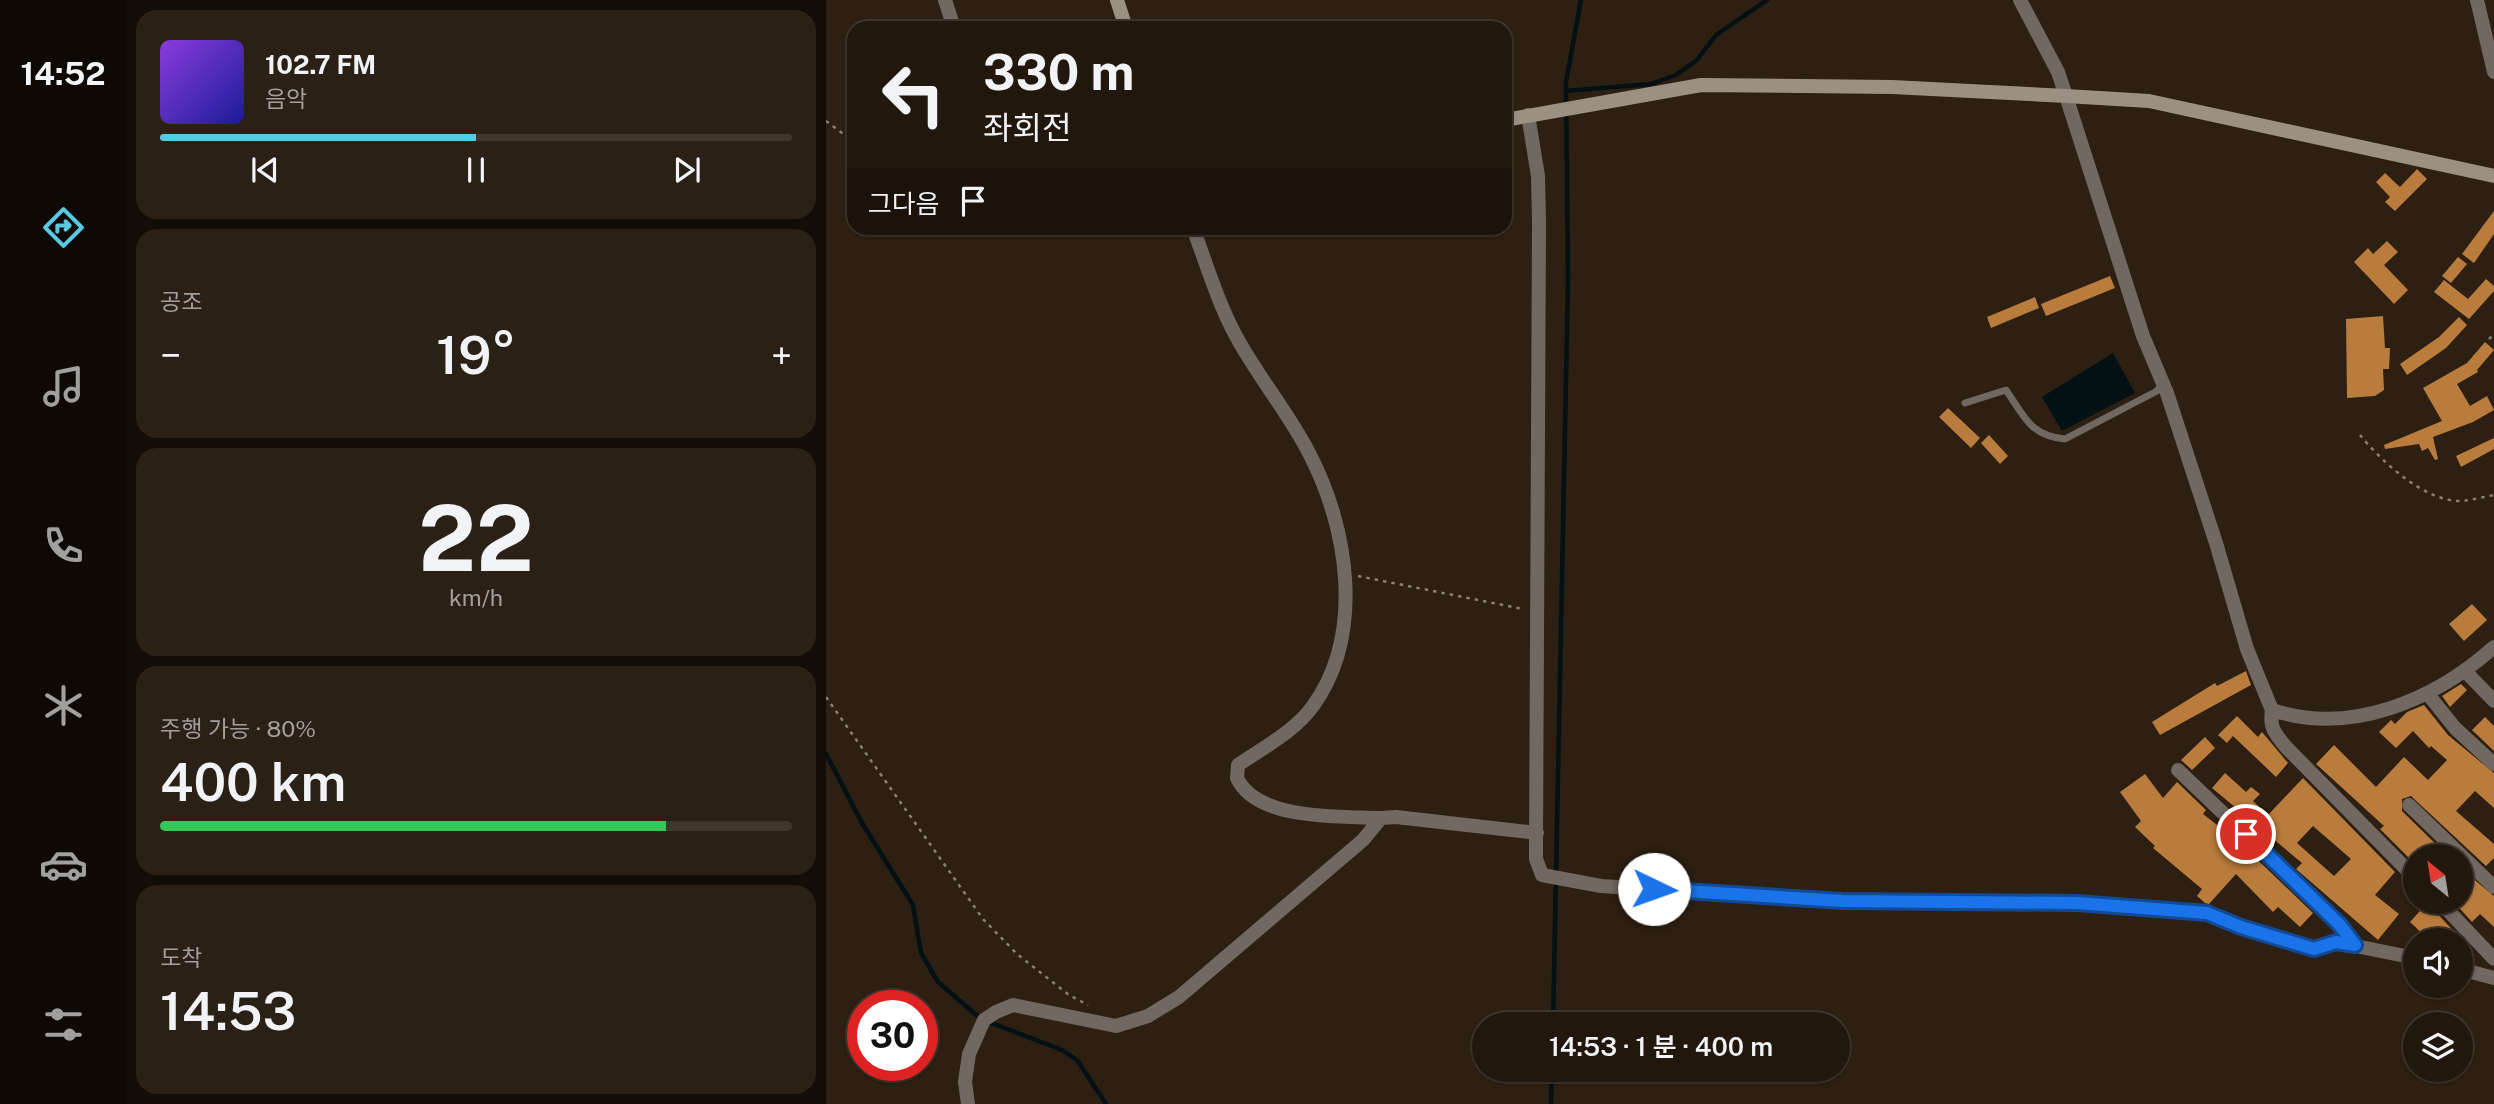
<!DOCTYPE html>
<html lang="ko">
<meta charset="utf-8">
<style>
:root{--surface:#22170d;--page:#2a2016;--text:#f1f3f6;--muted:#a29f9d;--line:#3f362e;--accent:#59c8e4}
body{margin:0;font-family:"Public Sans","Noto Sans KR",sans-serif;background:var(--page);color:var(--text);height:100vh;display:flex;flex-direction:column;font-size:26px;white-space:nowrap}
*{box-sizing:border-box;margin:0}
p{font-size:23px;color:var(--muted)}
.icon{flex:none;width:38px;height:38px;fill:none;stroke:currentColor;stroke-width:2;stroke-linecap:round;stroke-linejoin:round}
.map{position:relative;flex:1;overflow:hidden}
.side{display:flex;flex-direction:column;gap:10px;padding:10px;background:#130d07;width:700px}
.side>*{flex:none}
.banner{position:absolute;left:21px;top:21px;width:665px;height:214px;border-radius:21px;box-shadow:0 2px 5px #0004,0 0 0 2px var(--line);background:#22170d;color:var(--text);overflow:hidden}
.needle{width:46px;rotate:330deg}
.tools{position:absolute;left:1577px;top:844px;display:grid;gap:14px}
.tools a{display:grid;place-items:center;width:70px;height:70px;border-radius:50%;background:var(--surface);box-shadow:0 2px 5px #0004,0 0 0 2px var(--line);font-size:35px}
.speed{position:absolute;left:21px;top:990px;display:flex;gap:14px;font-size:35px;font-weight:700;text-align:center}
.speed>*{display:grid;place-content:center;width:91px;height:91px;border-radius:50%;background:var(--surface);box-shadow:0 2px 5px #0004,0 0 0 2px var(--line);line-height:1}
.speed .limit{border:10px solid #d22;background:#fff;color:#111}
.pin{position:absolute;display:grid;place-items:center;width:60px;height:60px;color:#fff;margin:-30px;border:4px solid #fff;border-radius:50%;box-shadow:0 2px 7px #0007}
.me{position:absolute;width:77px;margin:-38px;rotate:93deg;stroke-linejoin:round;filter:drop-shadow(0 0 5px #0008)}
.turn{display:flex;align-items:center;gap:24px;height:147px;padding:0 21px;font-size:32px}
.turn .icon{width:91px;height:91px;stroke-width:2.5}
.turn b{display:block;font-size:49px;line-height:60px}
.then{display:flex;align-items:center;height:66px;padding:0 21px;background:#0003;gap:14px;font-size:26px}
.big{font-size:52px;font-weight:600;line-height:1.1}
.side .widget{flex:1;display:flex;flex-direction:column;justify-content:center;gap:10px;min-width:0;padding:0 24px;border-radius:21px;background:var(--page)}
.side .dial{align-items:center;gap:0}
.dial b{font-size:91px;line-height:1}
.song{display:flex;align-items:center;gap:21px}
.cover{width:84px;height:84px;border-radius:10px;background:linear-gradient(135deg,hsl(270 70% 55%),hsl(240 70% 35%))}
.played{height:7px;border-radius:4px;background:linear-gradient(90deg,var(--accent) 50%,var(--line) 50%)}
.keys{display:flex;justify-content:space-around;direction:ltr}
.heat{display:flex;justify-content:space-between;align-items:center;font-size:38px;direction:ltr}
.charge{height:10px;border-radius:5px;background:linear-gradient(90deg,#34c759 80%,var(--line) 0)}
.trip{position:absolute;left:646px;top:1012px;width:378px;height:70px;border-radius:35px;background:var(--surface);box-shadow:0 2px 5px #0004,0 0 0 2px var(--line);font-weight:600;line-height:70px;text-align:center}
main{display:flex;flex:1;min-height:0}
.tab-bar{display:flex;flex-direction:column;width:126px;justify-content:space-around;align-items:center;background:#0e0905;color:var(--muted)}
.tab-bar .icon{width:49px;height:49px}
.tab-bar .current{color:var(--accent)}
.tab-bar b{font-size:32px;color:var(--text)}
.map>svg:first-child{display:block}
.water{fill:#031014}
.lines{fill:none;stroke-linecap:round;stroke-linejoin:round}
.stream{stroke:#031014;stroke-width:4.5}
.building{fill:#ba7c3c;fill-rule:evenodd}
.path{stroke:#8b7f74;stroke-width:2.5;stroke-dasharray:3.5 5;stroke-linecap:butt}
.lane{stroke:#706861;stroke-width:7}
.street{stroke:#706861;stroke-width:14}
.secondary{stroke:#9c9085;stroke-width:14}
.route-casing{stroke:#114b97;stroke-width:18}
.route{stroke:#1a73e8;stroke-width:12}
</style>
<main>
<nav class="tab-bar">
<b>14:52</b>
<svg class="icon current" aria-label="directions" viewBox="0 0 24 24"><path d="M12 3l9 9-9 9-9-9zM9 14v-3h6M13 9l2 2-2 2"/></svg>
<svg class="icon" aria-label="music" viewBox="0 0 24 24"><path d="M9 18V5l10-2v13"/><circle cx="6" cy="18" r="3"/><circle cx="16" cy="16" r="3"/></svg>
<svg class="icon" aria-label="phone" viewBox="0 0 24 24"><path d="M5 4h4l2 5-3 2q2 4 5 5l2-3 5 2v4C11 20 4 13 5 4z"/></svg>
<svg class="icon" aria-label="climate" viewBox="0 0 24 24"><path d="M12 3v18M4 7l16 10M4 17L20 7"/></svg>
<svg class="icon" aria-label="car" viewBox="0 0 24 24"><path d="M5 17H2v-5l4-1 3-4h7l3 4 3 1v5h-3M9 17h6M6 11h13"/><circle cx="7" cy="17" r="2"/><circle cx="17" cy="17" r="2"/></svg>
<svg class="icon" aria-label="filters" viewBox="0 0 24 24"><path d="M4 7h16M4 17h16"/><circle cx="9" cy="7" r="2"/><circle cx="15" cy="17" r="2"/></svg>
</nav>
<section class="side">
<div class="widget">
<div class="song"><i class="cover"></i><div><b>102.7 FM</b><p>음악</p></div></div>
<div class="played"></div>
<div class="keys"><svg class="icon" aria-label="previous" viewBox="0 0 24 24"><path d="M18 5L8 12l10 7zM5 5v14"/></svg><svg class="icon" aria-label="pause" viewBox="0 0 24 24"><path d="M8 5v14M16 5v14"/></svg><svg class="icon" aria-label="next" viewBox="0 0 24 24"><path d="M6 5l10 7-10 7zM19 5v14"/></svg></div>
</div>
<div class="widget"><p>공조</p>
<div class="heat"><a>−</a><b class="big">19°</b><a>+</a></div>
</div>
<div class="widget dial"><b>22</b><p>km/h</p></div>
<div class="widget"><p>주행 가능 · 80%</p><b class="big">400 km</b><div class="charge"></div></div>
<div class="widget"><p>도착</p><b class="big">14:53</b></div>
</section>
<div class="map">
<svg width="1668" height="1104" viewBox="0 0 1668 1104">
<rect width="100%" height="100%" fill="#2d1f11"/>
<path class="water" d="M1287,353l22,40 -73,38 -20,-34z"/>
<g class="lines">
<path class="stream" d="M740,91l85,-7 25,-9 21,-15 19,-25 51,-35
M0,754l36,69 51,82 8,48 17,29 43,37
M163,1022l73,28 15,10 29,44
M727,1024l15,-744 -2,-198 15,-82
M725,1104l1,-35"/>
</g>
<path class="building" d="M1591,169l10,10 -32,32 -10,-9 5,-5 -14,-15 9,-9 15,14z
M1668,211v23l-20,29 -12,-9z
M1561,241l11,11 -14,13 24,25 -14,14 -40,-42 14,-14 5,6z
M1632,257l9,7 -16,19 -9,-7z
M1284,276l5,12 -69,28 -5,-12z
M1660,279l8,7v5l-25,28 -35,-27 10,-12 24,19z
M1209,297l4,11 -48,20 -4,-11z
M1557,316l2,32h5l-1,21h-6l1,21 -9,6 -28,2 -1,-79z
M1633,317l8,8 -21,23 -39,27 -7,-11 39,-27z
M1659,342l9,8 -17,20 1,2 -21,12 13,22 17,-10 7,14 -21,12 -40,15 5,22 -3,1 -7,-12 -6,3 -3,-7 -34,5 -1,-4 58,-24 -19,-33 44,-25z
M1122,408l32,30 -9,10 -32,-31z
M1163,435l19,21 -8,8 -19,-21z
M1668,438v11l-33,18 -5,-11z
M1646,604l15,16 -23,21 -15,-17z
M1420,671l5,14 -91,50 -8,-13 63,-39 2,3z
M1635,684l6,6 -17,17 -8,-11z
M1598,705l24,30 46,38v35l-19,-17 -19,20 38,33v14l-8,8 -75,-70 -9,3v12l46,45h-36l-2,3 -30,-30 4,-3 -68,-62 18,-19 42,42 28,-30 24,23 19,-20 -16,-14 -2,2 -16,-17 -17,17 -17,-16 12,-12 4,4 12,-12z
M1411,716l21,21 4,-5 26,31 -12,14 -43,-41 -6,7 -9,-8z
M1659,717l9,9v25l-22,-21z
M1379,737l10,11 -23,22 -11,-10z
M1399,773l21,19 5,-5 9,7 -7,7 15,14 35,-37 92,94 -20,23 24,19 -21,26 -82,-71 6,-6 -90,-75zM1487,826l38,33 -17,17 -37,-33z
M1319,774l18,24 14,-16 29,28 -3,4 36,28 74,71 -13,14 -22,-20 -5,5 -37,-38 -27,30 -4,-1 -8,-7 5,-7 -49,-41 2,-2 -20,-19 6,-6 -21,-29z
M1638,871l30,25v31l-14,-13 -8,8 -19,-21h7v-26z
M1603,901l3,7 30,32h-33l-19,-18z"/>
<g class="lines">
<path class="path" d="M0,121l28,21
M1663,339l5,-5
M1534,435c21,26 65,67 101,66 11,-1 22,-4 33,-6
M532,576l165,33
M0,697l157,222 34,35 52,41 19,10"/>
<path class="lane" d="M1139,403l41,-13c18,26 24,46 59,49l92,-48 5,-7"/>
<path class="street" d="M119,0l9,28
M1194,0l38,72 8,24 77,240 24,57 49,150 31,106 25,61c79,26 163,-10 222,-63
M1651,0l17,72
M702,115l10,61 1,46 -3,625v12l6,16 59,11 241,15 235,2 130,10 33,14 74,22 22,-7 79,16
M367,228c13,35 25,75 43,108 22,41 52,76 73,117 39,74 56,181 4,253 -19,26 -49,41 -75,59l-1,13c20,43 104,38 144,40
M1640,672l28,29
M1601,693l28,35 39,36
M1446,710c-3,17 3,24 14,37l129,131
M1352,770l161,154 16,21
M1583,805l85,82
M1613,901l55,58
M1634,969l34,9
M142,1104l-3,-22 4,-28 15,-34 12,-8 17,-7 103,21 32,-10 31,-19 184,-157 18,-22 15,-1 141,16"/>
<path class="secondary" d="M291,0l9,28
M679,120l196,-35 191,2 174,9 83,5 345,75"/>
</g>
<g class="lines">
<defs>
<path id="route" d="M828,889l188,12 235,2 130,10 34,14 73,22 22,-7 19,3 -16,-21 -93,-90"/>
</defs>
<use href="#route" class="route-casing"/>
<use href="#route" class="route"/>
</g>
</svg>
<div class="tools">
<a><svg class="needle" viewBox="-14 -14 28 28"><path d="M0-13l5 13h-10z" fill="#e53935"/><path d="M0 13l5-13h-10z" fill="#a29f9d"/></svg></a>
<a><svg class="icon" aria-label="sound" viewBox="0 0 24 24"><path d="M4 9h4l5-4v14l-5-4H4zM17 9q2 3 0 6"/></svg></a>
<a><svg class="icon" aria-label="layers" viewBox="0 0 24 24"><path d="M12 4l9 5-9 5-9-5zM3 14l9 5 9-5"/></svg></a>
</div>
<div class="speed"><div class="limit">30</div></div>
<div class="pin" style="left:1420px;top:834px;background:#d93025"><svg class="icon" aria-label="arrive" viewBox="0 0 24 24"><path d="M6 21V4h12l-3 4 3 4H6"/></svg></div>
<svg class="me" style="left:828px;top:889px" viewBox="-20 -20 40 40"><circle r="19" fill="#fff"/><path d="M0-13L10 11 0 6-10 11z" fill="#1a73e8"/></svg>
<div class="trip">14:53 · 1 분 · 400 m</div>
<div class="banner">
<div class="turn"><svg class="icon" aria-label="left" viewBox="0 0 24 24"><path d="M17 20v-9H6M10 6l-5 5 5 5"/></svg><div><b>330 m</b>좌회전</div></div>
<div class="then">그다음<svg class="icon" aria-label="arrive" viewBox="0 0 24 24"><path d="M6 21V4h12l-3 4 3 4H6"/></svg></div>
</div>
</div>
</main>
